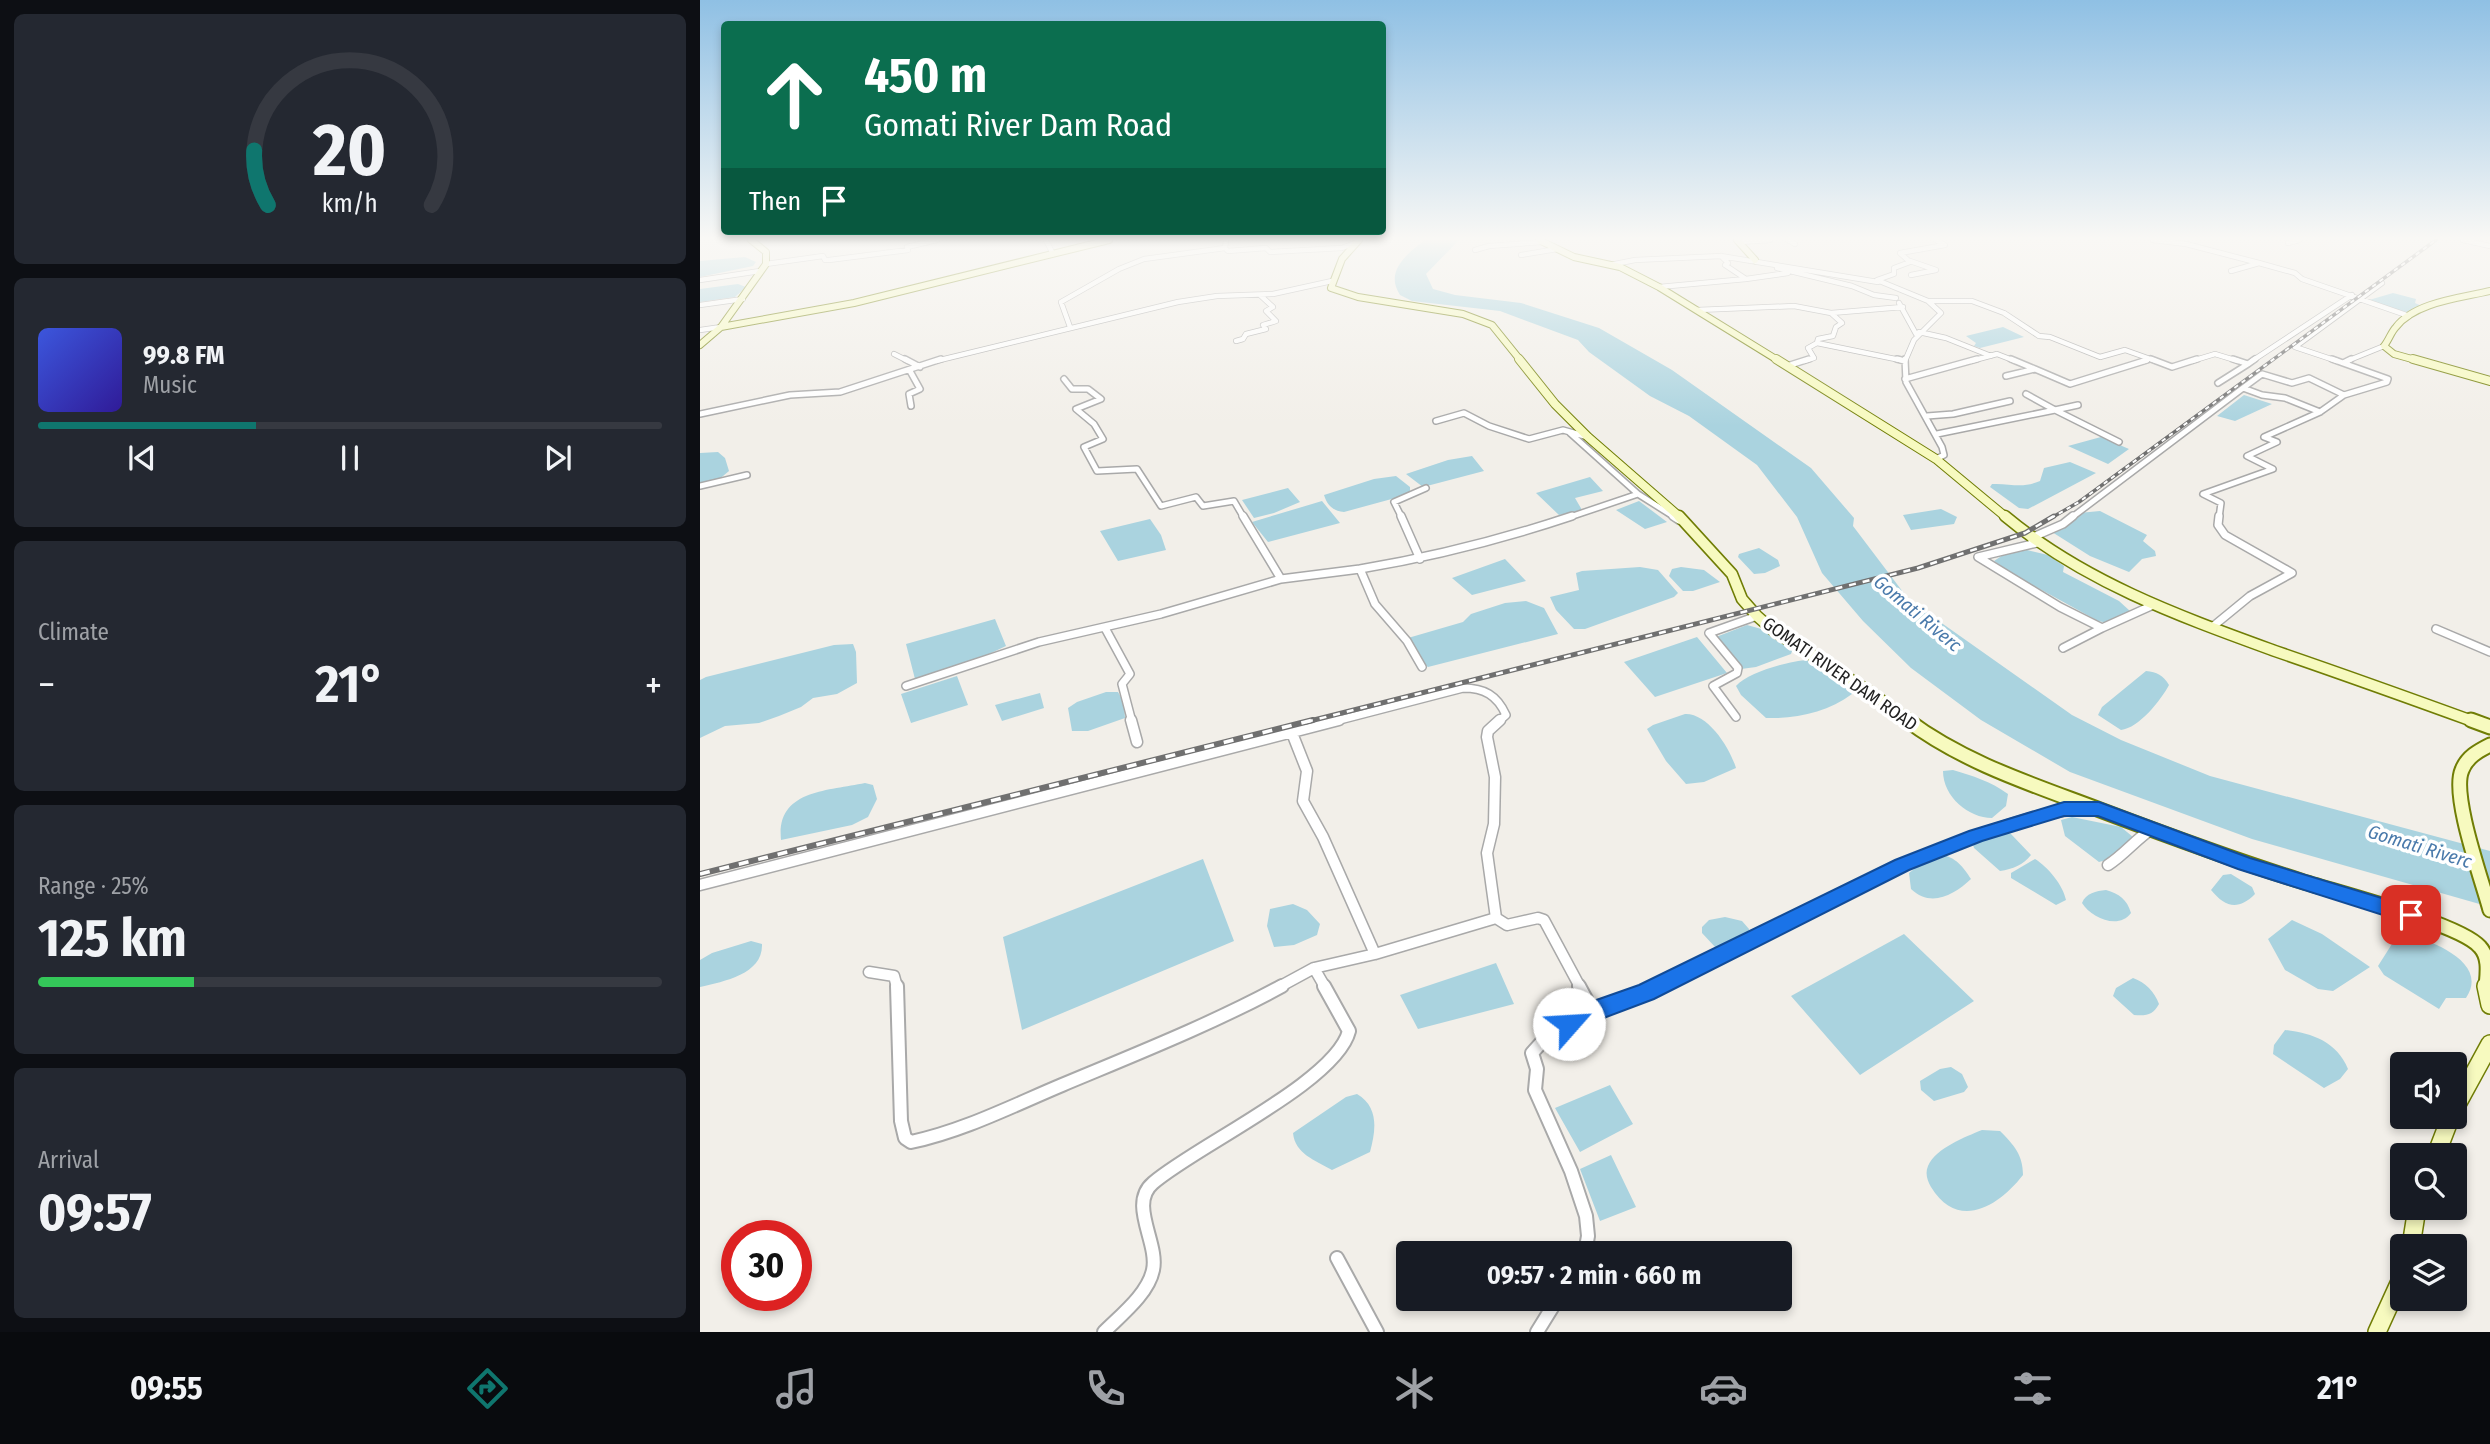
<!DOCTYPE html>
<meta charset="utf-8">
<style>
:root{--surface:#171b24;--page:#242831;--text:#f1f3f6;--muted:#9ea1a6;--line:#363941;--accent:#0f766e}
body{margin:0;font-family:"Fira Sans Condensed",sans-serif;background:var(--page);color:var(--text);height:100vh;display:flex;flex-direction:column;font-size:26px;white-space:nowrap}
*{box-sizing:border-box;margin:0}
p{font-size:23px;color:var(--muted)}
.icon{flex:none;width:38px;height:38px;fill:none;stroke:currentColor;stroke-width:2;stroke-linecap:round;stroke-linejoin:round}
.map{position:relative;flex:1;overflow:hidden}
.panel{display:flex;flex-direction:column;gap:14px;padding:14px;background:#0d0f14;width:700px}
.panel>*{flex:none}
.guide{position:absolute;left:21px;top:21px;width:665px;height:214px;border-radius:7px;box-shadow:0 4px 10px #0003;background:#0b6e4f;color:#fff;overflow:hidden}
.tools{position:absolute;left:1690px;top:1052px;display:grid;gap:14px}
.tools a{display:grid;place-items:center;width:77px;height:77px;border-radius:7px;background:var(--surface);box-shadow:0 4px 10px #0003;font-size:35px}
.speed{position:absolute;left:21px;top:1220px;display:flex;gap:14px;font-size:35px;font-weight:700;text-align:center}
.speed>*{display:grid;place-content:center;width:91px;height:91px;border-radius:50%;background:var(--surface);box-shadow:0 4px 10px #0003;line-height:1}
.speed .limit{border:10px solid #d22;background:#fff;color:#111}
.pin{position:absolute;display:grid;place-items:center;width:60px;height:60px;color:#fff;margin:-30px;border-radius:14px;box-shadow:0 4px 10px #0006}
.me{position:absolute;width:77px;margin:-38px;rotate:64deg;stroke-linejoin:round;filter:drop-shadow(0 0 5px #0008)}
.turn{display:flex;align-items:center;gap:24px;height:147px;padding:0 28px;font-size:32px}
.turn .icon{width:91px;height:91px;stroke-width:2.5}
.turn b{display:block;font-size:49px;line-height:60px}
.then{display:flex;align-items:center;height:66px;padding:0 28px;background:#0003;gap:14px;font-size:26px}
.big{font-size:52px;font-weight:700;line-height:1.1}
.panel .tile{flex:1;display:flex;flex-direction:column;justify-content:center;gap:10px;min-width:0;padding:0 24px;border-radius:10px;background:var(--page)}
.panel .dial{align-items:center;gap:0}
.dial svg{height:182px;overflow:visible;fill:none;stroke:var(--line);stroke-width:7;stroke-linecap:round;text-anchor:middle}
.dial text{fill:var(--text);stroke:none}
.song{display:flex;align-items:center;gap:21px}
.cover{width:84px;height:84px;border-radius:10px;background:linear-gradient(135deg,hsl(230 70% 55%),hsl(250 70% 35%))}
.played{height:7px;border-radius:4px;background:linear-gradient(90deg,var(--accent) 35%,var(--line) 35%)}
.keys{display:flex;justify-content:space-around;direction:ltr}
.heat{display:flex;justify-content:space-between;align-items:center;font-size:38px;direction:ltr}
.charge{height:10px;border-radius:5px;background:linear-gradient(90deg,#34c759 25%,var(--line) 0)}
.trip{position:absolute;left:696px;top:1241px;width:396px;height:70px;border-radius:7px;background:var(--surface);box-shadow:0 4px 10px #0003;font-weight:700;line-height:70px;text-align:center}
.tab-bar{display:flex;height:112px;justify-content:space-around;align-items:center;background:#090b0e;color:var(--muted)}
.tab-bar .icon{width:49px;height:49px}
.tab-bar .selected{color:var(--accent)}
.tab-bar b{font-size:32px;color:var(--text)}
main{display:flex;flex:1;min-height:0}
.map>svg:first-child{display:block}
.water{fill:#aad3df}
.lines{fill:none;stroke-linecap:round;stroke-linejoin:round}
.street-far4-casing{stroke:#a9a9a9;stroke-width:6}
.street-far3-casing{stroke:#a9a9a9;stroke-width:8}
.street-far2-casing{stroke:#a9a9a9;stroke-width:10}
.street-far1-casing{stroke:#a9a9a9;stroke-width:13}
.street-casing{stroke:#a9a9a9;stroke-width:16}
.secondary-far4-casing{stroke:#707d05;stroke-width:8}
.secondary-far3-casing{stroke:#707d05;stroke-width:10}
.secondary-far2-casing{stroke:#707d05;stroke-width:13}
.secondary-far1-casing{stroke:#707d05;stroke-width:17}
.secondary-casing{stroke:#707d05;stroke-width:20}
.street-far4{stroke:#fff;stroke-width:4.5}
.street-far3{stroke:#fff;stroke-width:5}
.street-far2{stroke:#fff;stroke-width:7}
.street-far1{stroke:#fff;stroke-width:10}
.street{stroke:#fff;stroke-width:12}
.secondary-far4{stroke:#f7fabf;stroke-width:6}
.secondary-far3{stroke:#f7fabf;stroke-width:8}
.secondary-far2{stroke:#f7fabf;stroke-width:10}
.secondary-far1{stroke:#f7fabf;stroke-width:13}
.secondary{stroke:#f7fabf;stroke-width:17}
.rail-far2-casing{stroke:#707070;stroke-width:3.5}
.rail-far1-casing{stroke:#707070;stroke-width:5}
.rail-casing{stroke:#707070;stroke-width:6}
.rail-far2{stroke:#fff;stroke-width:2;stroke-dasharray:4.5;stroke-linecap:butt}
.rail-far1{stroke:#fff;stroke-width:2.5;stroke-dasharray:7;stroke-linecap:butt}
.rail{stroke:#fff;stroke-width:3.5;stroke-dasharray:10;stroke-linecap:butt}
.route{fill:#1a73e8;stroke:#114b97;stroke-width:2}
.labels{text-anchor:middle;stroke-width:7;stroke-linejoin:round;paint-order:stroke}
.street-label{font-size:18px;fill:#222;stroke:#fff}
.water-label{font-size:19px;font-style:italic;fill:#4a7aab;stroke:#fff}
</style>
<main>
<section class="panel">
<div class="tile dial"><svg viewBox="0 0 100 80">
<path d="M14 69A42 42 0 1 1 86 69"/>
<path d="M14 69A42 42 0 0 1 8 45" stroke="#0f766e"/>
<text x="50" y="56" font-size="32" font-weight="700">20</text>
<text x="50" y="72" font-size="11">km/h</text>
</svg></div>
<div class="tile">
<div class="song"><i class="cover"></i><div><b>99.8 FM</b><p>Music</p></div></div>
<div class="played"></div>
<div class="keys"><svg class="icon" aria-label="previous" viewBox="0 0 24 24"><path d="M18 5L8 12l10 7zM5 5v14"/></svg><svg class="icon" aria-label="pause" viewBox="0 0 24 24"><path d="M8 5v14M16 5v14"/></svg><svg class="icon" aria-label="next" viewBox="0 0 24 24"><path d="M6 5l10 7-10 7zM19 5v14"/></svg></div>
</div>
<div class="tile"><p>Climate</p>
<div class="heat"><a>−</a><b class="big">21°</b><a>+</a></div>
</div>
<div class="tile"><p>Range · 25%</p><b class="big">125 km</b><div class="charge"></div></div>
<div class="tile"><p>Arrival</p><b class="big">09:57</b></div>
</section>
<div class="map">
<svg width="1790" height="1332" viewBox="0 0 1790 1332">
<rect width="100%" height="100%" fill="#f2efe9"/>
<path class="water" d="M725,240h34l-33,34 7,15 22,6 66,8 78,25 73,42 139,98 43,50 -1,8 56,74 163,115 49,25 89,36 280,75v56l-238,-68 -182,-67 -89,-52 -70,-52 -48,-47 -41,-48 -25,-56 -40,-52 -68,-49 -39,-20 -61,-44 -11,-12 -78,-29 -88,-10 -12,-6c-16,-24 8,-42 25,-55z
M45,257l11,5 -3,4 -53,11v-16z
M38,284l8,3 -11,10 -35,5v-13z
M1693,293l23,6 -1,4 7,3 -18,7 -35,-13z
M1303,327l21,10 -44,11 -6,-2 2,-3 -10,-7z
M1544,395l28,9 -37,17 -18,-5z
M1401,437l28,12 -21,15 -40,-18z
M18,452l7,6 4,13 -12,10 -17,2v-30z
M772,456l12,15 -61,16 -17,-13 42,-14z
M1370,462l26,11 -68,36 -9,-1 -29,-21 2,-3c18,-1 30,5 48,-3l4,-13z
M696,476l14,11v7l-66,18c-11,-1 -17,-7 -20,-17l50,-16z
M890,477l13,14 -28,7 7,12 -23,5 -23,-22z
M588,488l12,14 -26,11 -20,5 -12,-18z
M622,501l18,22 -72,19 -16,-20z
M939,501l28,21 -22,7 -29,-19z
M1241,509l16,8 -3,7 -43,6 -8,-15z
M1400,511l47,24 -4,6 12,10 1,5 -14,3 -13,13 -39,-16 -38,-24 14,-6 13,-13z
M450,519l11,16 5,15 -48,11 -18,-30z
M1059,548l19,12 2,6 -15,7 -11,1 -16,-17 1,-3z
M1327,550l21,5 16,11 -1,6 56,29 11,10 -22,12 -10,-2 -84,-46 -20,-14 9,-6z
M805,559l21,22 -54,14 -20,-17z
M940,567l18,3 20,23 -4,4 -89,32h-11l-18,-19 -6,-13 29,-7 -3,-17 6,-2z
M981,567l23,3 16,12 -27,9h-10l-14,-15 3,-7z
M826,601l18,7 14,26 -130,33 -6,-4 -14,-25 55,-16 8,-8 34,-11z
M295,619l11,27 -49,23 -42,10 -9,-35z
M1047,625l18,5 27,21 -1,3 -35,13 -15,2 -25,-32z
M997,637l30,36 -72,24 -31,-35z
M153,644l3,8 1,31 -20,11 -24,4 -12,9 -22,9 -20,7 -34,3 -25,12v-58l6,-3 128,-32z
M1108,660l39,24 5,10c-24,18 -56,25 -86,24l-25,-23 -5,-9c12,-14 53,-25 72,-26z
M1446,671c11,1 17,4 23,14 -8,15 -30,43 -48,45l-23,-15 4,-8z
M257,676l11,29 -57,18 -10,-29z
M406,692h12l6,11 1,15 -37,13h-16l-4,-23 9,-6z
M340,693l4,15 -42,13 -7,-16z
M985,714c23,-1 45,34 51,54l-32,14 -18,2 -20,-23 -19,-32 6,-4z
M1253,770c20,6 37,11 55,24l-2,12 -14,12c-23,0 -49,-21 -49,-47z
M165,783l8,2 4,14 -9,18 -16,8 -71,15c-5,-50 46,-49 84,-57z
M1372,817l49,10 12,10 -16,20 -18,5 -34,-26 -4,-16z
M1300,831l11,3 20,21c-8,10 -18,14 -31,16l-26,-23 -2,-7z
M1241,855c14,1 23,13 30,24 -17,16 -40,29 -60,10l-2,-16 18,-14z
M503,859l31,82 -212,89 -19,-93z
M1335,859c13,8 28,26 31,41l-10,5 -45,-27v-5z
M1531,874l21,13 3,7c-17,17 -30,13 -44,-4l12,-15z
M1406,890c13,4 21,9 25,23 -12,17 -40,5 -49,-10 4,-10 14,-12 24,-13z
M593,904l14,6 13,14 -3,11 -23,10 -20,2 -7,-21 3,-17z
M1025,917l17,4 7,8 -1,8 -17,9 -15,2 -14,-15v-6l7,-7z
M1592,920l30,14 48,33 -37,24 -15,-2 -33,-19 -17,-31z
M1705,933c26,8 85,29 61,65h-20l-7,11 -55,-34 -6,-9 19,-30z
M1204,934l70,67 -114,74 -69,-79z
M51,941l11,3c1,30 -37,37 -62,43v-27l12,-7z
M796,963l18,41 -96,25 -18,-34z
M1433,978c13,5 21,13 26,26 -6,11 -12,12 -25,11l-21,-19 3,-8z
M1585,1030c27,3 52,12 63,39l-8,10 -16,9 -51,-34 1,-9z
M1251,1067l11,7 6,13 -4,5 -30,9 -13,-11 -1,-9 20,-12z
M910,1085l23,39 -53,28 -25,-44z
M657,1094c22,13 19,36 13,58l-38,18c-17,-10 -37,-16 -39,-37l53,-36z
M1282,1130l18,1c14,14 23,24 23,44 -25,32 -65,56 -92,12 -4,-7 -6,-14 -3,-21 8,-18 37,-29 54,-36z
M911,1155l25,52 -36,14 -20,-52z"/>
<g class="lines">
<defs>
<path id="street-far4" d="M346,240l7,14
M1088,240l7,4
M1453,240l33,4 73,19
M1763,240l27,6
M1040,242l30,-2
M1588,243l11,-3
M525,248l3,3 38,-3 4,4 72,-4 13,-5
M775,250l14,-4 53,-4
M821,255l36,-6
M1210,261l26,9 -25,5
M66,264l57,-8 2,4h4l79,-10 -1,-3 30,-7
M910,265l25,-5 86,-4 157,26
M1077,268l75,18 22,9 22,3
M1531,271l28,-8 36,10 7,6 107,37
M1046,279l42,-6
M0,280l60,-9
M959,287l87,-8 -21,-14 3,-2 -7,-7
M1228,301h44l32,12 35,23 11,1 50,20 25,-7 31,11
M1199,303l17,31
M0,305l43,-6
M997,310l97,-4 37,7
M370,327l-9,-25 58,-33 25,-10 81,-11 1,-8
M0,330l21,-3
M1219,332l27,6 45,18
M536,341l7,-2 3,-5 20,-5 -3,-4 13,-4 -10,-10 7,-4 -13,-12
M1117,343l88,18
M194,354l14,7
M236,361l242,-59 39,-6 56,-2 59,-13
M1104,361l10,-3 -6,-10 9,-5 1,-4 15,-3 3,-9 6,-4 -11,-10 72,-6
M1205,361l9,-21 27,-27 -13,-12 -51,-21 17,-6v-6l16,-6 -10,-9 45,-8 -9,-5
M1271,361l26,-7 18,7
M1444,361l3,-1
M1492,361l23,-7 23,7
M1552,361l100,-66
M1637,361l-42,-14 87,-64
M1647,361l37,-15"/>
<path id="street-far3" d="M205,359l15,8
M1197,359l8,2
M1205,359l1,23 36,65 2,8 -8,4
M1451,359l21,8 25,-8
M1533,359l15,5 7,-5
M1632,359l11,4
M1087,366l22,-7
M1335,369l35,15 77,-24
M210,371l10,18 -11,5 2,12
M1306,376l29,-7 -24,-10
M364,379l8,10h16l13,10 -25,10 18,15 9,15 -19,8 13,24 40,-2 24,37 35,-9 7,9 31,-5 10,17
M1205,379l72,-20
M1518,383l30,-19
M1543,388l19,-14 30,9 17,-5 35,17
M1378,405l-23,5 64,32
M0,414l90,-19 50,-3 101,-33
M1227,416l26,-2 57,-13
M736,421l28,-8 25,13 40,13 34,-9 25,7
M870,433l68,61
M1237,434l118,-24 -29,-16
M0,486l47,-11
M702,518l-8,-16 32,-14
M867,518l71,-24 38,24
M1371,518l172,-130 19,7 23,3 35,14
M1519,518l2,-15 -18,-9 70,-25 -26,-13 30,-14 -13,-5 56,-25 24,-17 43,-13 1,-3 -45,-16 8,-4"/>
<path id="street-far2" d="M543,516l38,63 79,-10 15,35 32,37 15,26
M701,516l19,43
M973,516l6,4
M1331,538l32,-14 10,-8
M1337,543l-59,14 82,50 42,21 49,-22
M660,569c72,-12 143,-30 212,-53
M405,628l25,46 -8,10 10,38
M1511,628l39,-32 42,-23 -67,-38 -7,-10 1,-9
M1736,629l54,23
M1363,648l39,-20
M206,686l133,-44 122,-28 120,-35
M1036,717l-23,-31 24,-13 1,-5 -29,-35 48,-17
M632,722l131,-34c21,0 34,7 43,27l-8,7"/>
<path id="street-far1" d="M431,720l6,22
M800,720l-12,11 -1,6 8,40 -1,47 -7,29 9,65 11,7 31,-7 6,2 36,67
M592,733l15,38 -4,30 20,36 52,117
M1408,865c17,-11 28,-26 45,-37
M0,885l639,-165
M614,968l11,19
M169,972l25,4 3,11
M579,987l35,-19 61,-14 121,-36
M956,987c110,-54 222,-120 340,-158 31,-10 60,-20 93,-20"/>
<path id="street" d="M197,986l4,135 4,17 6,4c52,-11 101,-36 151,-57 74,-31 150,-61 220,-99
M879,986l14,26 67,-26
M885,1253l3,-17 -2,-20 -15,-45 -36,-81 2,-21 -5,-16 18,-20 43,-21
M637,1258l40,74
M404,1332c17,-17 44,-38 49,-62 6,-27 -25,-66 0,-87 41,-36 183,-101 196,-152l-25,-45
M837,1332l21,-34"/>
<path id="secondary-far4" d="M659,240l-17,19 -11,29 27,9 105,17 29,11 29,36
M839,240l35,17 46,10 39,20 120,74
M1037,240l18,20
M21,327l133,-24 255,-63
M0,345l21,-18 45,-63v-12l-15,-12
M1719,361l-25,-7 -10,-8c5,-6 7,-14 12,-19 19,-25 65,-29 94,-36"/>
<path id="secondary-far3" d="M819,359l36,45 33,33 93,81
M1076,359l160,100 71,59
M1713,359l77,22"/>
<path id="secondary-far2" d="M979,516l53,58 10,25 15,17 17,15 99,63 37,28
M1305,516c79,66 174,100 270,135 67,23 134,47 200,71"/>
<path id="secondary-far1" d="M1207,720c57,43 127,65 193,90 66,25 133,50 201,71 34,11 160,43 179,66 10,11 7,27 6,40
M1771,720l19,7
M1790,745c-12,6 -23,12 -28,25 -11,25 20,110 28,140"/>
<path id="secondary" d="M1786,986l4,19
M1755,1108l35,-64
M1736,1155l15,-39
M1711,1246l6,-38
M1677,1332l26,-57"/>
</defs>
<use href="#street-far4" class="street-far4-casing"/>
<use href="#street-far3" class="street-far3-casing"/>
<use href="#street-far2" class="street-far2-casing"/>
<use href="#street-far1" class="street-far1-casing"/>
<use href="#street" class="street-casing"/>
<use href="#secondary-far4" class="secondary-far4-casing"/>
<use href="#secondary-far3" class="secondary-far3-casing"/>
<use href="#secondary-far2" class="secondary-far2-casing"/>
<use href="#secondary-far1" class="secondary-far1-casing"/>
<use href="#secondary" class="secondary-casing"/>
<use href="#street-far4" class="street-far4"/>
<use href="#street-far3" class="street-far3"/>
<use href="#street-far2" class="street-far2"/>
<use href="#street-far1" class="street-far1"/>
<use href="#street" class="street"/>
<use href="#secondary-far4" class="secondary-far4"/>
<use href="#secondary-far3" class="secondary-far3"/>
<use href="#secondary-far2" class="secondary-far2"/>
<use href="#secondary-far1" class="secondary-far1"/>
<use href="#secondary" class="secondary"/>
<defs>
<path id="rail-far2" d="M1351,518l28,-16 357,-262"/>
<path id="rail-far1" d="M606,722l612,-154 107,-35 29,-17"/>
<path id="rail" d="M0,874l613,-154"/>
</defs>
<use href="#rail-far2" class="rail-far2-casing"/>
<use href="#rail-far1" class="rail-far1-casing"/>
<use href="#rail" class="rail-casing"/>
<use href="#rail-far2" class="rail-far2"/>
<use href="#rail-far1" class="rail-far1"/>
<use href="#rail" class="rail"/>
</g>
<linearGradient id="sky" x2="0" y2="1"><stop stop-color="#8fc0e4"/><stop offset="0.56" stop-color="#f9f8f5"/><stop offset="1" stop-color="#f9f8f5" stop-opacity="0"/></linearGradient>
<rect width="1790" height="426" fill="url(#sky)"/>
<path class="route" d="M1364,802h35l151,56 168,51 4,6 -4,6 -7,3 -173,-55 -140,-53h-34l-82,25 -73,29 -255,129 -53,20 -32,15 -8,-3 -4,-7 4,-7 24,-13 54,-19 256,-125 74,-29z"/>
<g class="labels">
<g class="street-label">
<text transform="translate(1140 674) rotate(35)" y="6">GOMATI RIVER DAM ROAD</text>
</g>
<g class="water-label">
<text transform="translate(1218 613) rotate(40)" y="7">Gomati Riverc</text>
<text transform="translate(1720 846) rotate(17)" y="7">Gomati Riverc</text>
</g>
</g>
</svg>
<div class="tools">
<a><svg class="icon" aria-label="sound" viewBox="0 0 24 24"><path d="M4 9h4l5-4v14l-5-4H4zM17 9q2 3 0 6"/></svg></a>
<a><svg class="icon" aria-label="search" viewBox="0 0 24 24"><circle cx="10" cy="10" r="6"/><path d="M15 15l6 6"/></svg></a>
<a><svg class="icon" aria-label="layers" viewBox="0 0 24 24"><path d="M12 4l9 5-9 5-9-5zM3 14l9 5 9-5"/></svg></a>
</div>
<div class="speed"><div class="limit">30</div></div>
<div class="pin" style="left:1711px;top:915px;background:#d93025"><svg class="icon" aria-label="arrive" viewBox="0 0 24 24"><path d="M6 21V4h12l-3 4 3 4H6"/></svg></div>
<svg class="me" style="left:869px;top:1024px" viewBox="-20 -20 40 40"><circle r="19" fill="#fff"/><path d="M0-13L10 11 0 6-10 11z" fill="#1a73e8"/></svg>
<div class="trip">09:57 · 2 min · 660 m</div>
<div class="guide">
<div class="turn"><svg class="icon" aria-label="ahead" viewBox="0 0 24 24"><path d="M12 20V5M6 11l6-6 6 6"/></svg><div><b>450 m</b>Gomati River Dam Road</div></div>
<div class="then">Then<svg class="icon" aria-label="arrive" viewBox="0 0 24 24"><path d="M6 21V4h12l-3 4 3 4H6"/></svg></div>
</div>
</div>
</main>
<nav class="tab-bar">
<b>09:55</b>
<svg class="icon selected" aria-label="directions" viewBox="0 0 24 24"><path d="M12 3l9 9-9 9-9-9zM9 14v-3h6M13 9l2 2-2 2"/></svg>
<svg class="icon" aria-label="music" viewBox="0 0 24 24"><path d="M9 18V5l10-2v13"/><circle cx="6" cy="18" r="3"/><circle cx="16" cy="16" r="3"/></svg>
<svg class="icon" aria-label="phone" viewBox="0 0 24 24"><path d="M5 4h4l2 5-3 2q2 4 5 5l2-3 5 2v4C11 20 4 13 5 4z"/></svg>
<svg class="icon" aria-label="climate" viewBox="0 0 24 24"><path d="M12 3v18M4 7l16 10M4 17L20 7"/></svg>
<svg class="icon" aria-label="car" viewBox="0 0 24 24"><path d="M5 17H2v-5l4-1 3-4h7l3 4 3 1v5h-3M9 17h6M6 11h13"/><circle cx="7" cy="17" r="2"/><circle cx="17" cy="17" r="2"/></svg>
<svg class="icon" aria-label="filters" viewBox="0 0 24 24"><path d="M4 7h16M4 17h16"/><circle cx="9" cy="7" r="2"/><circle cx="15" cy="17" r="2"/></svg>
<b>21°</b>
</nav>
